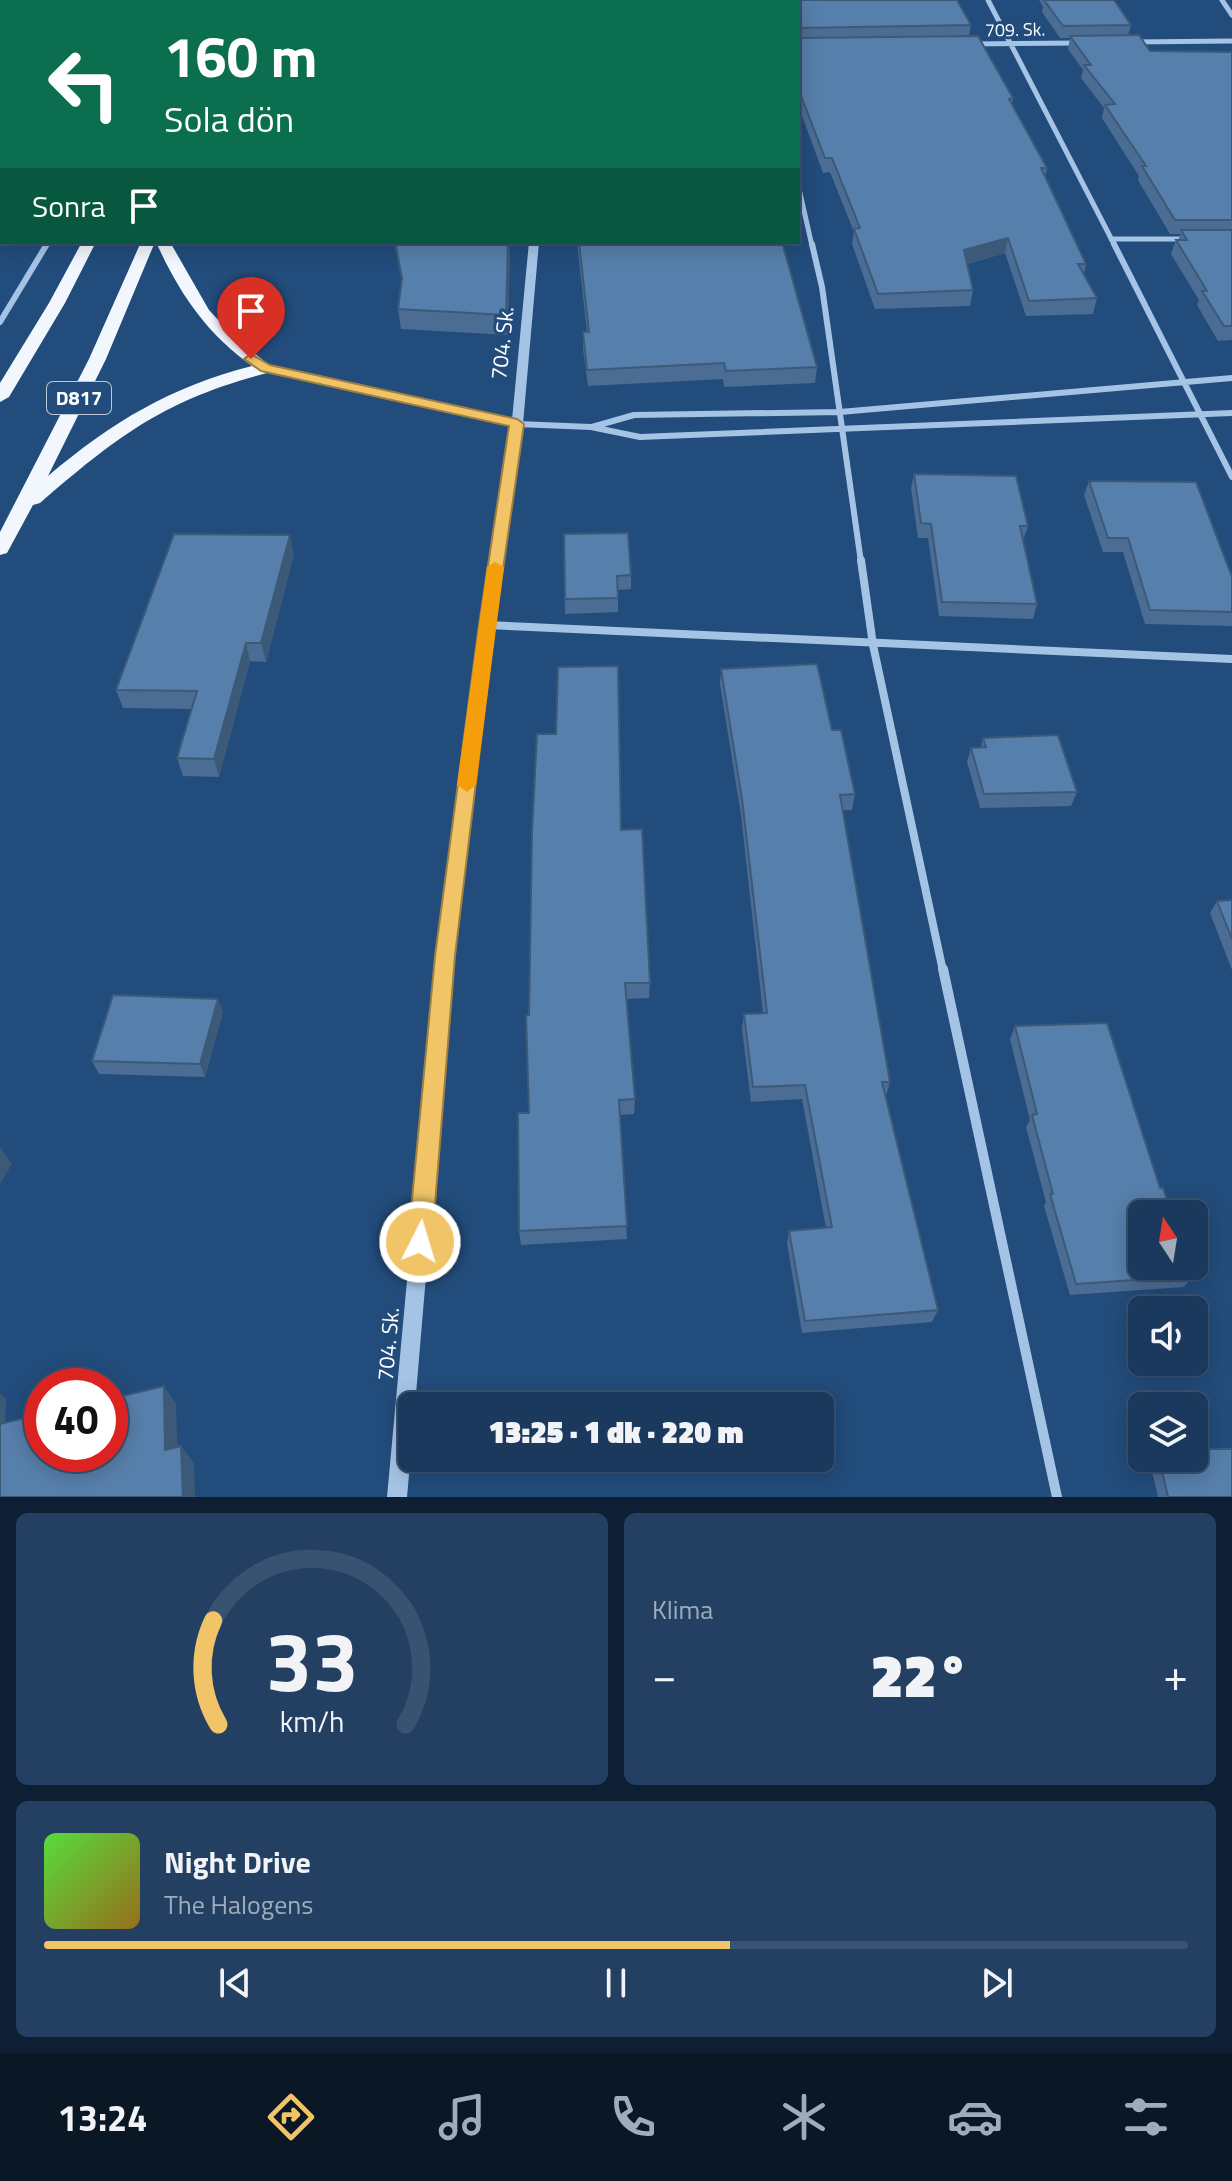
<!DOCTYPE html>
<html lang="tr">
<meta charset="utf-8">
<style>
:root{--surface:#1a395c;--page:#234062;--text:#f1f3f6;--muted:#9facbb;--line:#385372;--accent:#f1c467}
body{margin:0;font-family:"Titillium Web",sans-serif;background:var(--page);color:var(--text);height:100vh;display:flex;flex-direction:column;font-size:30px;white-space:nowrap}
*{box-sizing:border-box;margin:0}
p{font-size:26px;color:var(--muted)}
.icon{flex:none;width:44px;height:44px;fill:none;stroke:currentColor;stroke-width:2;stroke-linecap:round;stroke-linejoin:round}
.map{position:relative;height:1497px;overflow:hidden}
.drawer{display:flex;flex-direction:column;gap:16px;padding:16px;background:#0e1f33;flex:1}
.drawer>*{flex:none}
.banner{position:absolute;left:0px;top:0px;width:800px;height:244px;box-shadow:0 4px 20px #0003,0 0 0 2px var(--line);background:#0b6e4f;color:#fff;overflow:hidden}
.needle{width:52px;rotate:348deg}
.controls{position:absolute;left:1128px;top:1200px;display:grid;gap:16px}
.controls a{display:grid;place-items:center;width:80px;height:80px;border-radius:12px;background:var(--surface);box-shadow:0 4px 20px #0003,0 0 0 2px var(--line);font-size:40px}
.speed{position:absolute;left:24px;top:1368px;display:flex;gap:16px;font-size:40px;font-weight:700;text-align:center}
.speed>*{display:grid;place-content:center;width:104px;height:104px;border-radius:50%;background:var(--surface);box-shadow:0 4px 20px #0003,0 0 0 2px var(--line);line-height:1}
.speed .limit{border:12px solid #d22;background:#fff;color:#111}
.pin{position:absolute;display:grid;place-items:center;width:68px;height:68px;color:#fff;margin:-82px -34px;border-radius:50% 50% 50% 0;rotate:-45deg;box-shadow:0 0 8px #0007}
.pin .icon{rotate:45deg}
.me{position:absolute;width:88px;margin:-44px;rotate:5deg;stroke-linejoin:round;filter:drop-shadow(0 0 6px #0008)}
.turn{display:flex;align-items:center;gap:28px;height:168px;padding:0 32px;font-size:36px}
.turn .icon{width:104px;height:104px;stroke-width:2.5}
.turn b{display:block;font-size:56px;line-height:68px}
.then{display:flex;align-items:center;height:76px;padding:0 32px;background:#0003;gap:16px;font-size:30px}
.big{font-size:60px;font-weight:800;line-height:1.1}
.drawer .widget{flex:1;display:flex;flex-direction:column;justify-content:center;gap:12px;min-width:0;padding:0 28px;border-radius:12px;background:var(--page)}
.drawer .dial{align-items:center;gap:0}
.dial svg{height:208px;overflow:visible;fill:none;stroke:var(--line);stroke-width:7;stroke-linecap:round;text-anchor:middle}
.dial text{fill:var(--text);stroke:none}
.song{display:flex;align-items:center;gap:24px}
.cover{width:96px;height:96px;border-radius:12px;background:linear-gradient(135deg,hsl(110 70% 55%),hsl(40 70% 35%))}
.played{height:8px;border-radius:4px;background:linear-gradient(90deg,var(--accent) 60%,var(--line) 60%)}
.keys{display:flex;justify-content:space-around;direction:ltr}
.heat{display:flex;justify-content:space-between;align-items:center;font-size:44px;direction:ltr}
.drawer .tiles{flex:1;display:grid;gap:16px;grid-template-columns:1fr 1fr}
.widget:last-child{grid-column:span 2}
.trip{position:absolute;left:398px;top:1392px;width:436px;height:80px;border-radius:12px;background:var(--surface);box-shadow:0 4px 20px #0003,0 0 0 2px var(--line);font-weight:800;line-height:80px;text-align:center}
.tabs{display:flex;height:128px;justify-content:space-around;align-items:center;background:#0a1725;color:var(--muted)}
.tabs .icon{width:56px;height:56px}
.tabs .on{color:var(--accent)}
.tabs b{font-size:36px;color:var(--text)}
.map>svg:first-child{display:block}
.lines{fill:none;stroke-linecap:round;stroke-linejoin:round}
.minor-far3{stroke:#a5c4e5;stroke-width:5}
.minor-far2{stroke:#a5c4e5;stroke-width:6}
.minor-far1{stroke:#a5c4e5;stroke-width:8}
.minor{stroke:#a5c4e5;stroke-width:10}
.tertiary{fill:#a5c4e5;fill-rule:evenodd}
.trunk{fill:#f2f7fe;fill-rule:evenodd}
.wall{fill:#4b6d93}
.shaded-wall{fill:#3d5978}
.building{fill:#577fab;stroke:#3d5978;stroke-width:2}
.route{fill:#f1c467;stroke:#9d7f43;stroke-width:2}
.slow{fill:#f59e0b}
.labels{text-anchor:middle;stroke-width:6;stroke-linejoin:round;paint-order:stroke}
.far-street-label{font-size:18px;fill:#fff;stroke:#224c7b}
.shield{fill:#224c7b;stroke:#bdc9d7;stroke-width:2}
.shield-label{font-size:20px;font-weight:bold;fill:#fff}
.street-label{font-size:22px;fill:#fff;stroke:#224c7b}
</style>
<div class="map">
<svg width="1232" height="1497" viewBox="0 0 1232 1497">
<rect width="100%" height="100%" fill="#224c7b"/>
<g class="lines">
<path class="minor-far3" d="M988,0l127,246
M1222,0l10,15
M1133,42l99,-1
M973,44l106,-1
M798,184l14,62
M1111,239h76
M46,246l2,-4"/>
<path class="minor-far2" d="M812,244l10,43 39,275
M1114,244l118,233
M0,322l47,-78
M517,424l74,3 49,10 592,-24
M592,427l42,-12 206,-3 392,-34"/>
<path class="minor-far1" d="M861,560l12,85 70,326
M487,625l745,34"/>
<path class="minor" d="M943,969l114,528"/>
<path class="tertiary" d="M240,0h10l-12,2z
M544,0h8v2h-8z
M0,76h2v4h-2z
M0,98h2v4h-2z
M529,242h10l-16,182 -30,201 -40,331 -38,450h-3v35l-5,56h-20l50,-541 44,-331 30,-199 -246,-55 -5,-3 5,-3 247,55z"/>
<path class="trunk" d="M160,0h12l-13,2z
M215,0h12l-13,2z
M82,242h14l-31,61 -56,94 -9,5v-19l49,-80z
M141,242h14l-49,117 -58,117c64,-54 122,-89 204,-110 -46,-33 -73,-73 -96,-124h14l39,68 25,27 39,31 -2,4c-105,27 -151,62 -231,131l-7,2 -26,48 -7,2v-23l89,-173z"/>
</g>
<path class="wall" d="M758,0h199l14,25 -2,11 44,62 -1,5 35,65 -2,8 41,88 -2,10 13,24 -4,16 -67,2 -21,-63 -38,11 6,26 -3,16 -95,3 -23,-65 2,-12 -24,-60 -7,1 -25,-68v-103h-39z
M1039,0h75l17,25 -3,10 22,16 82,1v288l-14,1 -21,-36 2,-5 -28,-46 5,-14h2l3,-6h-11l-32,-54 1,-4 -37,-58 2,-10 -23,-30 2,-8 -15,-21 2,-11h-10l-18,-26 1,-5z
M394,242h116l-2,93 -107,-6 -3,-20 4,-26z
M577,242h205l35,125 -2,16 -91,4 -1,-8 -135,7 -5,-37v-17h4z
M914,474l114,52 -5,14 14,64 -4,15 -94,-3 -11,-78h-10l-7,-50z
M1089,481l143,96v49l-87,-2 -22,-72h-20l-19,-57z
M564,534l67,41v14l-13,1v22l-53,2z
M294,554l-28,108 -16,-1 -31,116 -36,-1 -6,-18 15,-49 -69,-1 -7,-18z
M721,669l111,61 23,64 -3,16h-10l48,272 -4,14 52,214 -6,12 -130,11 -15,-90 2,-12 37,-3 -24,-129 -51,3 -9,-73 2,-15 19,-1 -22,-198 -21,-131z
M983,738l94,54 -6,14 -91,2 -13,-46 4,-14 10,-1z
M621,830l29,153 -1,15 -22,1 8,100 -1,15 -14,1 7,124 -106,6 -2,-14 10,-118v-98z
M1232,900v70l-22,-57 7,-12z
M223,1012l-18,65 -106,-3 -7,-13z
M1015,1026l145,162 33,88 -9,11 -114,8 -26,-89 2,-4 -20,-75 4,-7 -20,-81z
M1149,1458h45l38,39h-74z"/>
<path class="shaded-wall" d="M1008,238l-3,15 -44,12 3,-15z
M508,242h2l-2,93 -2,-20z
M290,535l4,19 -28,108 -5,-19z
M246,643l4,18 -31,116 -5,-18z
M218,999l5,13 -18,65 -5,-13z
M0,1147l12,17 -12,20z
M164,1386l12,18 2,63 -13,-17z
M0,1393l6,6 -2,45 -4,-3z
M181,1446l13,17 1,34h-12z"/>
<path class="building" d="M575,0h157v2h-157z
M764,0h193l14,25 -172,3 -1,2v-28h-33z
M1044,0h70l17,25 -68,1z
M1139,35l11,16 82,1v168h-57l-33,-54h4l-41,-61 10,-1 -31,-39h7l-21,-29z
M978,36l35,62 -4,1 38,69h-6l45,96h-8l19,34 -68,3 -21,-63 -44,12 9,40 -95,4 -24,-65 6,-1 -28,-70h-7l-27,-70v-50z
M1181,230h51v96h-8l-22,-35h5l-31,-51h11z
M395,242h113l-2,73 -108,-6 4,-31z
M579,242h203l35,125 -91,4 -2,-8 -137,7 -4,-38h6z
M914,474l102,2 12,50h-8l17,78 -95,-2 -11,-78 -10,-1z
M1089,481l107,1 36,95v35l-82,-2 -22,-72h-20z
M628,533l3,42 -14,1 1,22 -53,1 -1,-65z
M174,534l116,1 -29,108h-15l-32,116 -37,-1 20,-67 -81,-1z
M817,664l15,66h9l14,64 -15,1 50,287h-8l56,228 -133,11 -16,-90 43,-4 -27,-142 -52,2 -9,-73 23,-1 -25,-214 -21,-130z
M618,666l3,164 21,-1 8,154h-25l10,116 -16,1 8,126 -108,5 -1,-118h11l-3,-98h3l3,-183 5,-98h19l2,-67z
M1058,735l19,57 -93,2 -13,-46 15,-1 -3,-9z
M1232,900v39l-15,-38z
M113,995l105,4 -18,65 -108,-3z
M1107,1023l53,165h3l9,26h-30v52h47l4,10 -117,8 -26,-90h3l-21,-79 5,-1 -22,-88z
M164,1386l1,64 16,-4 2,51h-183v-73l42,-10v40h68v-55z
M1194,1449h38v48h-64l-9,-39h35z"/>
<path class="route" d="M251,354l19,11 247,54 7,5 -29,201 -40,331 -23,286 -4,8 -8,4 -9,-4 -3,-8 27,-286 44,-331 30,-199 -248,-55 -17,-12z"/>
<path class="slow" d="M495,562l9,5 -28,218 -9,7 -10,-7 30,-218z"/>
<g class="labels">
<g class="far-street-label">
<text transform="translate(1015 30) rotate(-1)" y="6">709. Sk.</text>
</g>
<rect class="shield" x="47" y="382" width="64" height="32" rx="6"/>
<g class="shield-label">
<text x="79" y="405">D817</text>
</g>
<g class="street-label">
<text transform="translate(502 343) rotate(-84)" y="8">704. Sk.</text>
<text transform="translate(388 1344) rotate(-85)" y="8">704. Sk.</text>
</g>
</g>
</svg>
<div class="controls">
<a><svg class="needle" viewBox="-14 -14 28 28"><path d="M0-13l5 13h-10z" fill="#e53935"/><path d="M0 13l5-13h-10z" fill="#9facbb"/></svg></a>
<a><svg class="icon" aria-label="sound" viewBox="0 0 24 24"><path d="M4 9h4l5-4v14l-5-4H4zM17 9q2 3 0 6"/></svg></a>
<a><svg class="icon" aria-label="layers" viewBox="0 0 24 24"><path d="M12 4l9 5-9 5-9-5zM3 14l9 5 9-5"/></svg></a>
</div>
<div class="speed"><div class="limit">40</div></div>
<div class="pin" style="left:251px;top:359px;background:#d93025"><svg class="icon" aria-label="arrive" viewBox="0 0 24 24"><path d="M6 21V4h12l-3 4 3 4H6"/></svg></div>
<svg class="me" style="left:420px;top:1242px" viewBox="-20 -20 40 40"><circle r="17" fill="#f1c467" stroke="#fff" stroke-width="3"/><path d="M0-11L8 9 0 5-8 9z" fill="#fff"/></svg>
<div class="trip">13:25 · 1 dk · 220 m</div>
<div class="banner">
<div class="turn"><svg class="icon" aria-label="left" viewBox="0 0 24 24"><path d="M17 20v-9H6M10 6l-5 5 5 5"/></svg><div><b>160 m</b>Sola dön</div></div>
<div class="then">Sonra<svg class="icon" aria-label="arrive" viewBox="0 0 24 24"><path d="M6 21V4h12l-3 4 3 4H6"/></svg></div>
</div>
</div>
<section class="drawer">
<div class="tiles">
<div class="widget dial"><svg viewBox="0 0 100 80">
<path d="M14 69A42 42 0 1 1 86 69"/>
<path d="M14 69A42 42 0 0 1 12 29" stroke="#f1c467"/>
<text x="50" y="56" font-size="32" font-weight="700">33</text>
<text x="50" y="72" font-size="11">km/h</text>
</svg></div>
<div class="widget"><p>Klima</p>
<div class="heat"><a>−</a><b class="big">22°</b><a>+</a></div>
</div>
<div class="widget">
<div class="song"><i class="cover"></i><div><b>Night Drive</b><p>The Halogens</p></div></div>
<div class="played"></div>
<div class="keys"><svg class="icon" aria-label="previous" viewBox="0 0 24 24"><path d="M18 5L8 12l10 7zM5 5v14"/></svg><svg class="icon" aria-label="pause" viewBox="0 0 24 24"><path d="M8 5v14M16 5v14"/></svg><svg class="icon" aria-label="next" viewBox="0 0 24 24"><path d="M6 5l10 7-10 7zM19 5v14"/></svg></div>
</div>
</div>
</section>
<nav class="tabs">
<b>13:24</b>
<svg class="icon on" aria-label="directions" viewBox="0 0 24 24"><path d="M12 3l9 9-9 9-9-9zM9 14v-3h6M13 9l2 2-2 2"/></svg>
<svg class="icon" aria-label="music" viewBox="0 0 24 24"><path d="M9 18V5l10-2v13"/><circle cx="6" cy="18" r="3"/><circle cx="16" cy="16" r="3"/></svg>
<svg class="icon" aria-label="phone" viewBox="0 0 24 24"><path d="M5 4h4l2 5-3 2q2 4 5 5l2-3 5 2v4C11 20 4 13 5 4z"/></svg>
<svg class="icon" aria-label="climate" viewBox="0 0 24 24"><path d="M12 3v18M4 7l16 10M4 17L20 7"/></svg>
<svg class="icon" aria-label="car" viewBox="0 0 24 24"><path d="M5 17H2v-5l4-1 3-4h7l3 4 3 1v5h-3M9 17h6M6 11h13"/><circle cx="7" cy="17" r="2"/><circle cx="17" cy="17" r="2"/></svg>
<svg class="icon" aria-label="filters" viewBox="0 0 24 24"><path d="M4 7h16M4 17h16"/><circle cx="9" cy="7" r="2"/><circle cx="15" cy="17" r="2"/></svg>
</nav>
